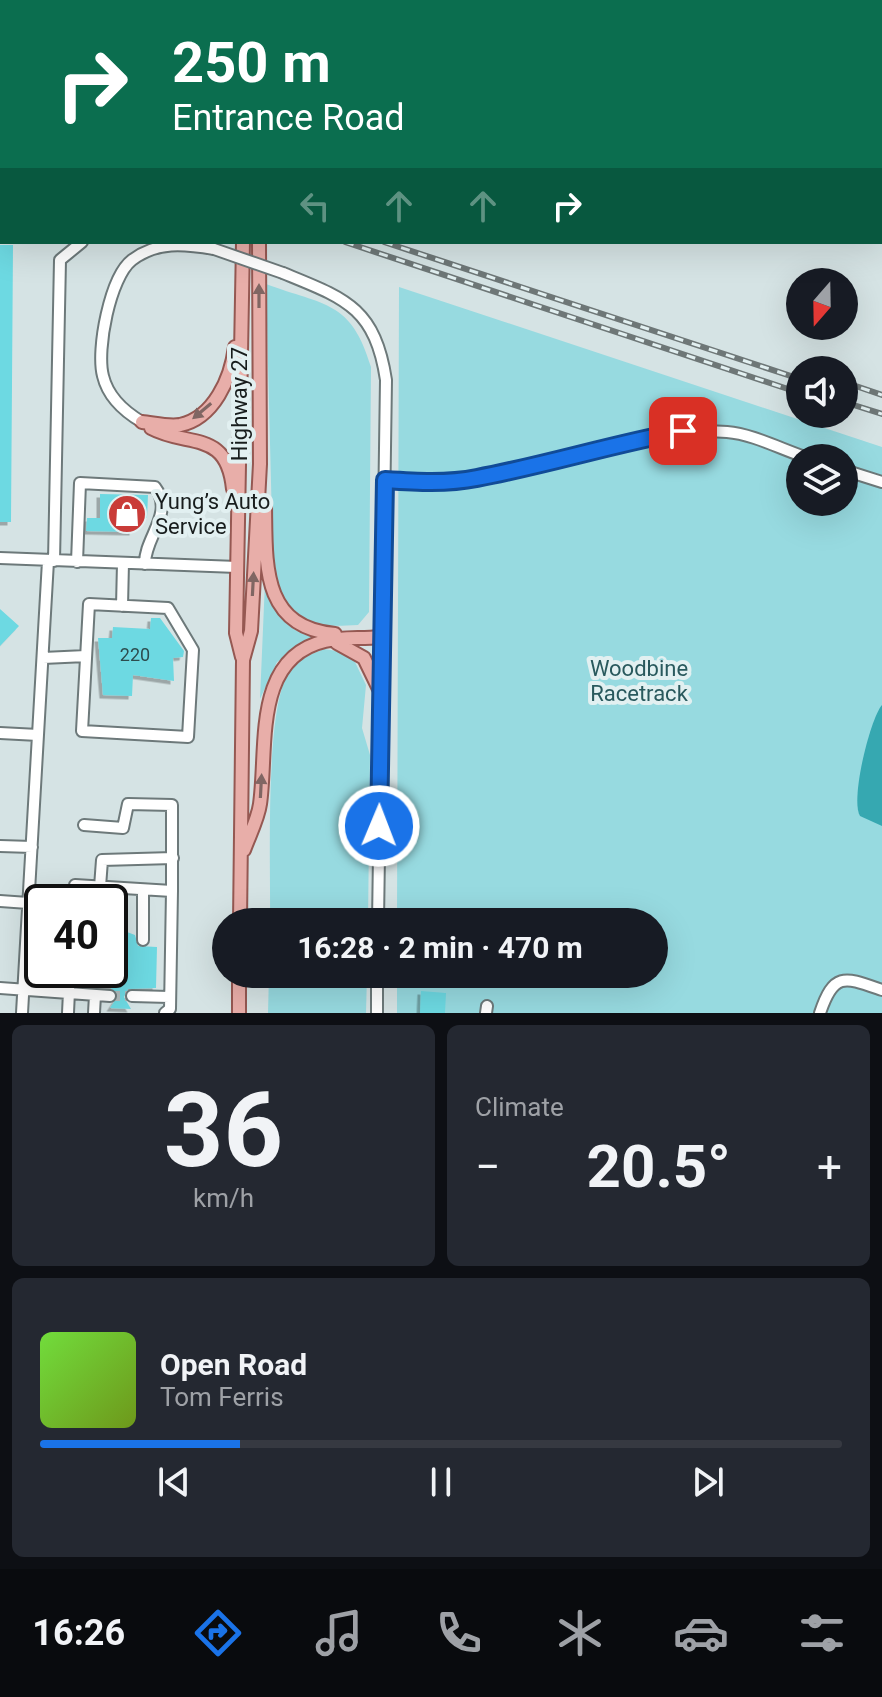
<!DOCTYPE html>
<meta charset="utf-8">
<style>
:root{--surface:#171b24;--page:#242831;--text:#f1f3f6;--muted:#9ea1a6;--line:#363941;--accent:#1a73e8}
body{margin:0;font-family:Roboto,sans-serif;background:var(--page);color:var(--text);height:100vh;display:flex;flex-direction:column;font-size:30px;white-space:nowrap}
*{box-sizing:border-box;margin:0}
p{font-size:26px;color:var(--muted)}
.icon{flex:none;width:44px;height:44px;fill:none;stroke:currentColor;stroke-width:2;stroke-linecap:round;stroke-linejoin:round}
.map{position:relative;height:1013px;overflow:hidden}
.drawer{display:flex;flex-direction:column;gap:12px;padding:12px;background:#0d0f14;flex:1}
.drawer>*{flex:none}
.hud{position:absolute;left:0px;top:0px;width:882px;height:244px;box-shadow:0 8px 32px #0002;background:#0b6e4f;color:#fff;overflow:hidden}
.needle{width:52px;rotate:200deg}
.tools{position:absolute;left:786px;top:268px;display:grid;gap:16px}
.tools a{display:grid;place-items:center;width:72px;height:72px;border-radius:50%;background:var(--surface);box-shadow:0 8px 32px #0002;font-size:40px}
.speed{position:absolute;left:24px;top:884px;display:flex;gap:16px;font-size:40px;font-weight:700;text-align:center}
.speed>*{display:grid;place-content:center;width:104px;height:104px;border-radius:50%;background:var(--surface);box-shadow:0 8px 32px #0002;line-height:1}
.speed .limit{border:4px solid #111;border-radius:12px;background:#fff;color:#111}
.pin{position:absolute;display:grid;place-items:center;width:68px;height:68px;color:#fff;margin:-34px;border-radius:16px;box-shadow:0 4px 12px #0006}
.me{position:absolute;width:88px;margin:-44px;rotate:1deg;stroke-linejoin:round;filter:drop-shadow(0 0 6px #0008)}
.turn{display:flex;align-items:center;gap:28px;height:168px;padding:0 40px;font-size:36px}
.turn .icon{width:104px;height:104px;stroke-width:2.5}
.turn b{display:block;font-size:56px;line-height:68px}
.lanes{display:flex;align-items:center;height:76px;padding:0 40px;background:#0003;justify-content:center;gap:40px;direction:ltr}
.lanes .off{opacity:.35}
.big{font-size:60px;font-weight:700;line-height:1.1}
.drawer .widget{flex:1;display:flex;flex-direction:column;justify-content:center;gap:12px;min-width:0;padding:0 28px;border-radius:12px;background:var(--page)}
.drawer .dial{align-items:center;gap:0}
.dial b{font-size:104px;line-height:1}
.song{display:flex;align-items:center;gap:24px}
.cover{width:96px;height:96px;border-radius:12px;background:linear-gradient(135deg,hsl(100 70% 55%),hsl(80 70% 35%))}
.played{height:8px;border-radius:4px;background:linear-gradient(90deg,var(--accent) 25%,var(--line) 25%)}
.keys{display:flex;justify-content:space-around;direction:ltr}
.heat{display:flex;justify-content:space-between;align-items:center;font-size:44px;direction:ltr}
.drawer .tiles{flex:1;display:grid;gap:12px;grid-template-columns:1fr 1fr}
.widget:last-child{grid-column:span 2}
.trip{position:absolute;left:212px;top:908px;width:456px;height:80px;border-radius:40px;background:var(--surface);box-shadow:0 8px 32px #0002;font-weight:700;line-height:80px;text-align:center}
.menu{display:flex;height:128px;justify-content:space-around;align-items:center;background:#090b0e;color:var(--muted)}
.menu .icon{width:56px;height:56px}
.menu .selected{color:var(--accent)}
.menu b{font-size:36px;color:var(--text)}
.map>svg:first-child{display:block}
.green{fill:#97dae0;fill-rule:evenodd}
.water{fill:#36a8b1}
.building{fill:#6dd9e2;filter:url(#shadow)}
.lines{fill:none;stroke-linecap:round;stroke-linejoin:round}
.minor-tunnel{stroke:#afbbbc;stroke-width:10;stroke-dasharray:10 5;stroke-linecap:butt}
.minor-casing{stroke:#6d797a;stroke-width:14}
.major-casing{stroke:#955852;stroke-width:16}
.minor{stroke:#fff;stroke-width:10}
.major{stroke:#e8aea9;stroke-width:12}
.rail-casing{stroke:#6e7777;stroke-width:6}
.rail{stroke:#e2f0f1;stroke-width:3;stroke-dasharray:9;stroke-linecap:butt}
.minor-bridge-casing{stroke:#6d797a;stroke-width:14;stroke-linecap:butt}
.minor-bridge{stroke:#fff;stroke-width:10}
.oneway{fill:#806663}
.route-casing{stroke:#114b97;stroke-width:20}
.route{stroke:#1a73e8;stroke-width:14}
.labels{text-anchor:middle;stroke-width:8;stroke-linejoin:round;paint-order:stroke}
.number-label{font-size:18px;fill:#2d4c4e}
.street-label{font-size:22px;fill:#181d1d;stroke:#e2f0f1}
.poi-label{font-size:22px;fill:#181d1d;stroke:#e2f0f1;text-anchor:start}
.park-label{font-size:22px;fill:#29595d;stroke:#e2f0f1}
</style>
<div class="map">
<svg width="882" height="1013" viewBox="0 0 882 1013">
<defs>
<filter id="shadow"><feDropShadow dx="-3.5" dy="3.5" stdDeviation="0" flood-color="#0004"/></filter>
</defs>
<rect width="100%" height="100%" fill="#d5e3e4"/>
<path class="green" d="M266,284c59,22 85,16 105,83l-2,245 -11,13c-60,4 -75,-5 -85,-64z
M399,287l483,160v566h-485v-39h257v-52h-257zM800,458h44v44h-44z
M265,582c9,26 18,49 49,55l-37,25 -17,37z
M324,649l19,3 11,8 12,25 -4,43 8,27 -2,167h-98c1,-51 -6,-213 19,-250 8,-12 22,-18 35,-23z
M269,974h98l-1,39h-98z"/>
<path class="water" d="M882,705v121l-22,-10c-10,-16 10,-97 22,-111z"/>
<path class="building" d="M0,245h13l-2,277h-11z
M100,494l48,1 -1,23h-13l-1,14 -47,-1 1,-13h13z
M0,609l19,17 -19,20z
M151,618h9l24,33 -1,6 -10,1 1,23 -41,-6 -1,21 -29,-1 -5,-57h14l1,-11 37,2z
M110,902h17v30l8,3 3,11 19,1 -1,41 -28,1 -4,8 7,12 -21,-1 8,-12 -8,-9 -33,-1 1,-16h32z
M421,991l25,2 -1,20h-25z"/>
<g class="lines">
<path class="minor-tunnel" d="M110,996h22"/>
<defs>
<path id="minor" d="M756,2v-2
M880,36h2
M283,273c61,25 92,34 103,107l-8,542
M142,422c-17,-10 -34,-25 -39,-46 -7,-26 7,-99 29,-116 25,-19 52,-16 82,-11
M844,470l38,12
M385,480c31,2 61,3 91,-2 84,-13 164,-53 251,-46 26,2 56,18 81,26
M0,558l237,9
M54,561l6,-301 22,-18
M77,562l3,-79 75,4c20,26 -11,51 -10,77
M89,604l79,4 25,42 -5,87 -106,-6z
M122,606l1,-43
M43,658l43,-2
M0,733l38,2
M84,825l39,3 5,-24 44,1v86
M0,846l32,1
M100,887l2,-27 71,-2
M0,901l42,3
M74,902l1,-17 97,6 -2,118 -5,4
M143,940v-50
M0,988l110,8
M132,996l37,1
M22,1013l26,-452
M68,1013l2,-43
M94,1013l1,-18
M377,1013v-39
M486,1013l1,-7
M820,1013c14,-42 25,-36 62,-23"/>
<path id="major" d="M247,2v-2
M262,2v-2
M142,422c11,1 26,5 38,3 34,-7 51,-47 55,-78
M151,428c37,20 76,1 82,61
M265,505c1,59 -4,122 70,129
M337,643l27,15 16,33
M242,657l-6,-24 7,-391
M244,850c5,-14 14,-31 16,-46 8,-56 -8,-146 65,-163 17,-4 37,-2 55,-4
M240,922l3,-262 8,-29 9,-167 -1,-222
M239,1013v-39"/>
</defs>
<use href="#minor" class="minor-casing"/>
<use href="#major" class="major-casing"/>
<use href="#minor" class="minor"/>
<use href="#major" class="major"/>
<defs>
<path id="rail" d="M0,82l2,1
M0,106l2,1
M0,127h2
M345,242l455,151
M384,242l416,137
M844,382l38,13
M844,402l38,12"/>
</defs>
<use href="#rail" class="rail-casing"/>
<use href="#rail" class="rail"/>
<defs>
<path id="minor-bridge" d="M214,249l69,24"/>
</defs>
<use href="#minor-bridge" class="minor-bridge-casing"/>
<use href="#minor-bridge" class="minor-bridge"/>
</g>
<defs><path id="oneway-solid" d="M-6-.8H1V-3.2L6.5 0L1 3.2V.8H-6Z" transform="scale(2)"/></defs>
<g class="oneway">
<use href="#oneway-solid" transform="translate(259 296) rotate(-90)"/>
<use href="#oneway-solid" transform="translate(202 411) rotate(140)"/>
<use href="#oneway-solid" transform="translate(253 584) rotate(-87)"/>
<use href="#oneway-solid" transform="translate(261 786) rotate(-87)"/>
</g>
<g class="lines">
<defs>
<path id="route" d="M379,826l6,-346c31,2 62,4 92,-2 69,-13 136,-34 206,-47"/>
</defs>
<use href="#route" class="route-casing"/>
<use href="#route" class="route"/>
</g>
<defs>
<symbol id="shop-disc" viewBox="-11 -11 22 22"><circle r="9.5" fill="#c93b38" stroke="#e2f0f1"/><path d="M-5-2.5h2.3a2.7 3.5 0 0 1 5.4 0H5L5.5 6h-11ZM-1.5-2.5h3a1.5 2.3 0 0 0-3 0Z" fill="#fff"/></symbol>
</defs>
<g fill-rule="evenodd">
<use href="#shop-disc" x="105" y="492" width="44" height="44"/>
</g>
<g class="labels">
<g class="number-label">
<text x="135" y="661">220</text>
</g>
<g class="street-label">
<text transform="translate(239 404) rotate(-90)" y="8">Highway 27</text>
</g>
<g class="poi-label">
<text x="155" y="509">Yung’s Auto<tspan x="155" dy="25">Service</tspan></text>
</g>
<g class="park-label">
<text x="639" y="676">Woodbine<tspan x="639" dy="25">Racetrack</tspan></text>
</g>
</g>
</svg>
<div class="tools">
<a><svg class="needle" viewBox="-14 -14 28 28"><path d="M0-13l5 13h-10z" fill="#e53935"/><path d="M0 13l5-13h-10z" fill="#9ea1a6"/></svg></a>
<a><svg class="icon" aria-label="sound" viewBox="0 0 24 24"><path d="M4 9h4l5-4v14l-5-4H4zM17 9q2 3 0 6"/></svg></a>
<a><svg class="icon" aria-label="layers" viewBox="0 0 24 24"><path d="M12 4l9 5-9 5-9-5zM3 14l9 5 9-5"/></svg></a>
</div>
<div class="speed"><div class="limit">40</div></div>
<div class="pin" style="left:683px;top:431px;background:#d93025"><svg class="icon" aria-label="arrive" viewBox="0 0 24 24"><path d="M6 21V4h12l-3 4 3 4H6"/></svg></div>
<svg class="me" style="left:379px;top:826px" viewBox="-20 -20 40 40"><circle r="17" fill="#1a73e8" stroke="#fff" stroke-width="3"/><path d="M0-11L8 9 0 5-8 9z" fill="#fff"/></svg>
<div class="trip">16:28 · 2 min · 470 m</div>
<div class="hud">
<div class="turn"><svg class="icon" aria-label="right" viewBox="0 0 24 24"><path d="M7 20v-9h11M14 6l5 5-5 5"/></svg><div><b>250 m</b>Entrance Road</div></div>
<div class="lanes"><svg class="icon off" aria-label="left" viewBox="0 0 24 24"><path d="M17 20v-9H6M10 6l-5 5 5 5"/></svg><svg class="icon off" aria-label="ahead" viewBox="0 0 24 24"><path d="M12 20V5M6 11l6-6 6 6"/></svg><svg class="icon off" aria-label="ahead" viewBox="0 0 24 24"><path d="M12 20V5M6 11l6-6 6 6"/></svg><svg class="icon" aria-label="right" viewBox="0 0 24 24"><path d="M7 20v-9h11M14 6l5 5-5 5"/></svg></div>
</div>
</div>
<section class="drawer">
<div class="tiles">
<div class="widget dial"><b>36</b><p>km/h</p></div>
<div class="widget"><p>Climate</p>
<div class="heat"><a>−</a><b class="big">20.5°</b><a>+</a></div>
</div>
<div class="widget">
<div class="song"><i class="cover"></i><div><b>Open Road</b><p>Tom Ferris</p></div></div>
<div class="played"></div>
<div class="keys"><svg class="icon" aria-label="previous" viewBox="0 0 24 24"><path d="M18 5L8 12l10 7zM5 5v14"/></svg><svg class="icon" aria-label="pause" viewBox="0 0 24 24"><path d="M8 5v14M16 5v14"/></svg><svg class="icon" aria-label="next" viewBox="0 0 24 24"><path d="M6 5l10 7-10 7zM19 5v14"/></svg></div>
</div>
</div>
</section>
<nav class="menu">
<b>16:26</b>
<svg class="icon selected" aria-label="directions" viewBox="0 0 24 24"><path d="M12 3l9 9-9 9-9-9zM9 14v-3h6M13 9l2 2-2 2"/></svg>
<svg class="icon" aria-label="music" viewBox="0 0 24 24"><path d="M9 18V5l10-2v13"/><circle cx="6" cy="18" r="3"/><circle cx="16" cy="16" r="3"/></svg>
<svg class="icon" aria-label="phone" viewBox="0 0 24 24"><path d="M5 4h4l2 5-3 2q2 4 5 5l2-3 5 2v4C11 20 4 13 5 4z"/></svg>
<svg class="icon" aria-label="climate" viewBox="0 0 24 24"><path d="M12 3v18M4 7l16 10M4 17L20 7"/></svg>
<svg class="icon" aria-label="car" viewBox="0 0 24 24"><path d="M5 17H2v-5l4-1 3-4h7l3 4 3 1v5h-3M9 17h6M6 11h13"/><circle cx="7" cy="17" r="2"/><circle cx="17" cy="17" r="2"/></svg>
<svg class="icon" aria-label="filters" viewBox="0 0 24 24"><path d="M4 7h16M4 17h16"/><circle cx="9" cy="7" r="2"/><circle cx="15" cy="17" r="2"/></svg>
</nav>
